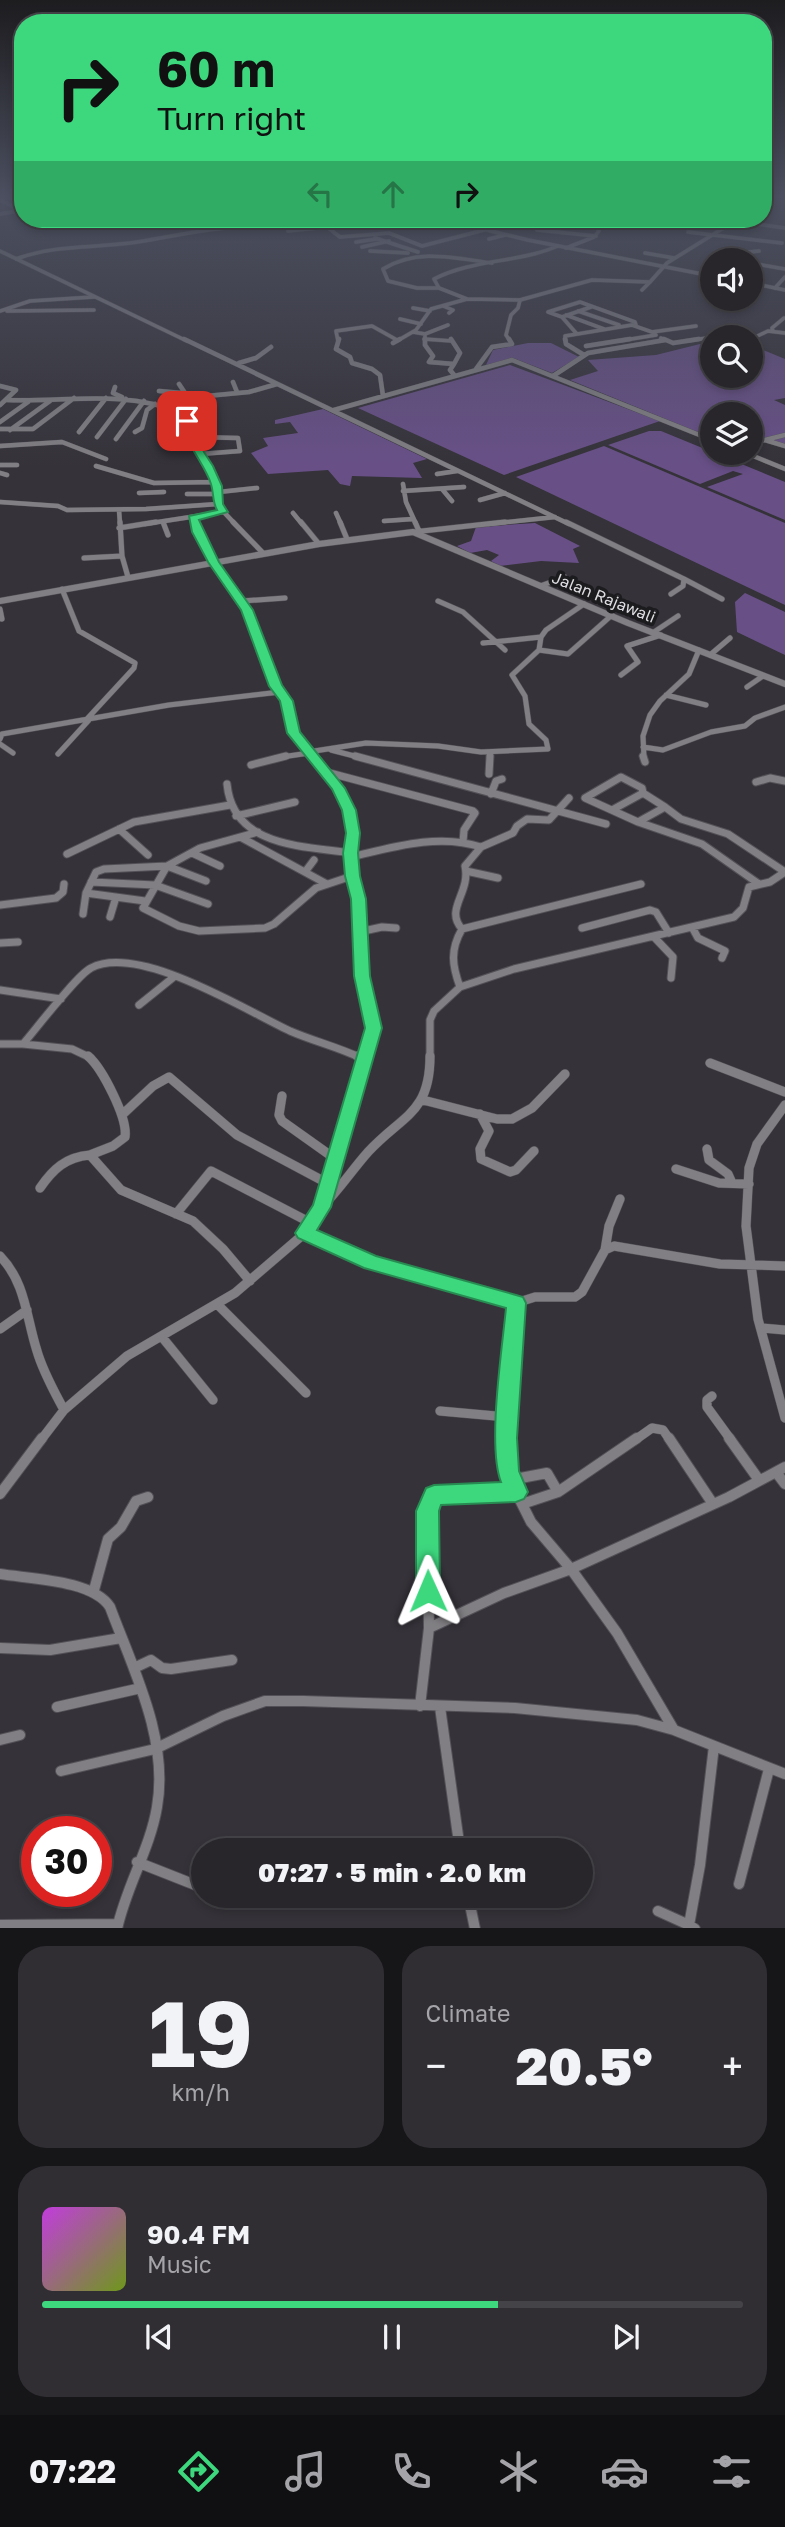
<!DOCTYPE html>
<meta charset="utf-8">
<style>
:root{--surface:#28262b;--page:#302e33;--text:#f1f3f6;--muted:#a5a5a9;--line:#444347;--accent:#3dd77e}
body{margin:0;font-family:"Golos Text",sans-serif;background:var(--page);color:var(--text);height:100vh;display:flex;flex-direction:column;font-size:26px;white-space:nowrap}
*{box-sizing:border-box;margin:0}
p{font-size:23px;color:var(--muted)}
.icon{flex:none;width:38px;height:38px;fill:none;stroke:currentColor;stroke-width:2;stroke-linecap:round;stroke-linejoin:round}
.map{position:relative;height:1928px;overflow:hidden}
.drawer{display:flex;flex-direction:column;gap:18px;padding:18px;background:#161518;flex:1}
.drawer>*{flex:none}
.hud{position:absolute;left:14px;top:14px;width:758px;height:214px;border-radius:28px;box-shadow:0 4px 10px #0003,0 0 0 2px var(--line);background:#3dd77e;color:#111;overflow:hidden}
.tools{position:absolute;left:700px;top:248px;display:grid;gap:14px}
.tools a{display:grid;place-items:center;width:63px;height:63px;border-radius:50%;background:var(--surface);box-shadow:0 4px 10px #0003,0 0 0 2px var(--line);font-size:35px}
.speed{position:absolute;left:21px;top:1816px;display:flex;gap:14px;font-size:35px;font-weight:700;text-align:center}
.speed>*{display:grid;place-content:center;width:91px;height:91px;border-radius:50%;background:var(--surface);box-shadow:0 4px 10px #0003,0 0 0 2px var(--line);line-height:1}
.speed .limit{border:10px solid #d22;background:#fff;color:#111}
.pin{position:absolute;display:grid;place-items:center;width:60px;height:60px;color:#fff;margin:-30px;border-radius:14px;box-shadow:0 4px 10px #0006}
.me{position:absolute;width:77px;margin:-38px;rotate:359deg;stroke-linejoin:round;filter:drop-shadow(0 0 5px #0008)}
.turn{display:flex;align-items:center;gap:24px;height:147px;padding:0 28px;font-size:32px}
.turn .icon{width:91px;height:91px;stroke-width:2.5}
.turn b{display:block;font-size:49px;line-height:60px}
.lanes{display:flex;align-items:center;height:66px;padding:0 28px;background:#0003;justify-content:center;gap:35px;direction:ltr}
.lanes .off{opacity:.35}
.big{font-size:52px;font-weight:800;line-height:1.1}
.drawer .widget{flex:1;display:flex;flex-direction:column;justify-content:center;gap:10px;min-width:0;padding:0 24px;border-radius:28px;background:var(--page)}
.drawer .dial{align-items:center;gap:0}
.dial b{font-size:91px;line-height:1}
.song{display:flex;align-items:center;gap:21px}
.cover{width:84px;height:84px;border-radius:10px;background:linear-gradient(135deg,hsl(290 70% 55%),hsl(80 70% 35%))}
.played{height:7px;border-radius:4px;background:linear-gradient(90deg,var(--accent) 65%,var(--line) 65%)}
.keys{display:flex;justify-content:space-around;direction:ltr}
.heat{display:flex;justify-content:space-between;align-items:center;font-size:38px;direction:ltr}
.drawer .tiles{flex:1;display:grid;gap:18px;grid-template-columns:1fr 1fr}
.widget:last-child{grid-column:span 2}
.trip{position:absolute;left:191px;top:1838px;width:402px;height:70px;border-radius:35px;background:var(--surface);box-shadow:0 4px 10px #0003,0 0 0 2px var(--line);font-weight:800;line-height:70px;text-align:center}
.menu{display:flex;height:112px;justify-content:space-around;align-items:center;background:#100f11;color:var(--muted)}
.menu .icon{width:49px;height:49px}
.menu .on{color:var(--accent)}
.menu b{font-size:32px;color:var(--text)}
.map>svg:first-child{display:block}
.green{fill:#685087}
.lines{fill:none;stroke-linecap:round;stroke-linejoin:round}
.minor-far5-casing{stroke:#535157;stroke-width:4.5}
.minor-far4-casing{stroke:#535157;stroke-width:5}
.minor-far3-casing{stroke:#535157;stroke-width:6}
.minor-far2-casing{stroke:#535157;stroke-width:9}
.minor-far1-casing{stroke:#535157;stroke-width:10}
.minor-casing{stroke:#535157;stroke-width:12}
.tertiary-far1-casing{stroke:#535157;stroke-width:4.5}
.tertiary-casing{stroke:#535157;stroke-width:7}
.minor-far5{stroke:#817f83;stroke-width:3.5}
.minor-far4{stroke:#817f83;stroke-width:4.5}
.minor-far3{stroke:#817f83;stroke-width:5}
.minor-far2{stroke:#817f83;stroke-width:7}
.minor-far1{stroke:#817f83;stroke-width:9}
.minor{stroke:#817f83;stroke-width:10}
.tertiary-far1{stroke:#817f83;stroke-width:3.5}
.tertiary{stroke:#817f83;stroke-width:6}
.route{fill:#3dd77e;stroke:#288c52;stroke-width:2}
.labels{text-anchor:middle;stroke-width:7;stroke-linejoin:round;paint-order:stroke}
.far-street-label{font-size:16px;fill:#dedde1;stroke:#1c1b1e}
</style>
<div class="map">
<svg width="785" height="1929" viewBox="0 0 785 1929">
<rect width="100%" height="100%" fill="#353239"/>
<path class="green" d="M528,343h23l28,14 -27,16 -39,-15 -27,7 7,-15z
M700,344l12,3v29h39v-31l34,14v39l-11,2 11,5v39l-16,-4 -18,3v-28h-39v23l-142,-58 28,-9 -10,-11 68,-5z
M510,365l150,56 -156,54 -146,-67z
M323,409l104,50 -14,4 9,15 -70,-2 -2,10 -10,-2 -12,-14 -60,4 -17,-21 17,-7 -5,-8 35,-5 -8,-11 -15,2v-4z
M649,431h12l124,51v38l-78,-33 36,-13 -10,-3 -33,13 -92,-39z
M604,446l181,77v82l-269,-128z
M535,523l45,23 -7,3 6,14 -38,-2 -41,5 -9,-5 8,-6 -12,-5 -17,3 -13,-7 14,-5 5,-14z
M745,593l40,19v43l-48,-23 -2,-30z"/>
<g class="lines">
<defs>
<path id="minor-far5" d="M0,199l13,-2
M0,200l14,7
M763,204l10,-7
M0,214l23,-4
M102,219l-2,4 11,3
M134,219l10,8
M667,219l54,8
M735,221l50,7
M327,227l13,10 49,-4 33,13 62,-16
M449,228l54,-7
M537,230l59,6
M288,231l119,-12
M688,232l94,11
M375,238l43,14
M489,239l16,-4
M356,242l20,-3
M362,247l27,-6
M566,248l28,-11 5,-6 -8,-12
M0,251l187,90
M370,251l38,2
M645,253l29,5
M16,259c37,-14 75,-11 114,-16 36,-5 71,-14 108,-16
M740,260l9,-8 10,-1
M751,263l34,6
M439,288h-22l-29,-7 -5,-12c34,-21 71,-11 109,-6
M775,288l10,-11
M642,290l8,-8
M467,299l-28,-11 -5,-9c39,-20 84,-16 124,-33
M443,306l10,4 -4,3
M413,308l17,3
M0,311l30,-10 63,-4
M7,311l87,-1
M578,311l41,14
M566,315l38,14
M562,317l-14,-5 32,-10 55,20 1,3
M400,319l21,5
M773,331l-1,-3 12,-10
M413,332l12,2v7
M576,333l-14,-16 29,-10
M425,334l23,-9
M661,338l7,3
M424,339l28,2
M751,339l17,-8 17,2
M338,341l-2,-10 36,-5 25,14
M397,341l19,-11 15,-21 36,-10 53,1 72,-20 58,2 17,-19 71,-44
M510,341l-4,-6 5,-20 7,-7 2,-8
M566,341l-1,-5 67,-11 20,7 44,-6
M619,341l37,-6
M660,341l5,-1
M687,341l20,-3"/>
<path id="minor-far4" d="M184,339l385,185
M339,339l-3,10 14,8 2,6 20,6 8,6 3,21
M425,339v6l8,11 -4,6 25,2 -4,6 5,6
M451,339l9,14 -6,11
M565,339l1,5 18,11
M664,339l9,4 26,-4
M393,343l7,-4
M586,346l44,-7
M239,363l17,-5 15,-11
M476,369l16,-22 20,-3 -3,-5
M553,376l35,-23 77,-13
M233,382l4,10
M179,384l6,9
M0,386l16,4 -16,15
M115,387l-2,6 9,4
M159,391l34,3 3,3
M7,400c68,2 110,-11 178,13
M334,410l178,-50 200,80
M0,422l28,-20
M0,429h33l41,-31
M10,430l40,-29
M79,432l27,-34
M135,432l7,-4 5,-18 8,-6
M97,437l29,-38
M194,437l44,1 2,13 -40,3
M116,439l28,-38
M765,440l20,-5
M751,443l14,-3 20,6
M0,446l62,-4 44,17
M746,453l39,16
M0,465h17
M96,466l58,17 61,-1
M0,473l7,2
M437,474l20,-3
M403,484l3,18 10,22
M442,489l10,12
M403,491l61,-4
M219,492l38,-4
M139,493l25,-1
M187,494h32
M480,500l25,-7
M0,502l58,4 9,4 79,-1 72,-5
M119,510l1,14
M293,513l9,11
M336,513l5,11
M193,518l3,6
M384,521l29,-2
M145,524l78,-12
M235,524l-14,-15 -4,-24 -22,-44 -10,-28 11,-16 53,-5 28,-8
M488,524l67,-7"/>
<path id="minor-far3" d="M120,522l2,34 6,21
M163,522l5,13
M195,522l18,40 34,48 29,76 11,15 7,32 20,25
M233,522l30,31
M301,522l18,22
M340,522l7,17
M415,522l4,9
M566,522l118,57 -1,7 -12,8
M119,528l37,-6
M413,532l92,-10
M84,558l38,-2
M684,579l38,20
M540,586l25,-9
M62,589l17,42 56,32 -1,5 -48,52
M242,601l43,-3
M438,601l25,11 42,38
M0,609l2,10
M654,632l24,-16
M483,643l58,-6
M539,650l29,4 44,-39
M710,655l20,-17
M621,675l17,-13 -11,-16 34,-11
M747,687l16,-11
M666,695l40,10
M0,739l2,-5 167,-29 111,-13
M0,744l13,9
M643,747l20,3 48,-18 34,-6 10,-8 30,-11
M331,750l31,8
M308,752l58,-9 72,3 43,6 67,-3 -2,-9 -17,-16 -4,-28 -13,-21 27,-25 2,-13 5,-7 38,-26
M58,754l31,-34
M275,758l34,-5
M490,758v-6
M644,758l-1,-22 7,-21 10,-14 29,-27 10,-24"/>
<path id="minor-far2" d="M313,756l25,32 11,22 4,23 -1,43 7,23 3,77 11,52 -8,30
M355,756l251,68
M643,756l2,6
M251,765l35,-9
M326,772l147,39 2,2 -11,17 -1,12
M489,774l1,-18
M756,782l14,-4 15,3
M227,784c6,63 75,62 124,69
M491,794l5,-13 6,-2
M612,810l31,-17
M236,816l59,-14
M638,822l-53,-24 36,-21 21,11 1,5 22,14
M119,829l29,26
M258,832l-58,16 -33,18 -24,42 36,18 20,5 66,-3 9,-4 42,-36 36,-12
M242,838l83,45
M192,853l28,13
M67,854l67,-32 96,-17
M351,857c42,-10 88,-24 130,-10
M466,871l32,7
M305,872l9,-12
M91,882l64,3 53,19
M759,884l-57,-40 -64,-22 27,-15 16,12 47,15 57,38
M145,901l-59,-8 10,-21 8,-3 63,-3 39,15
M0,905l56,-7 7,-6 1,-8
M83,914l3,-21
M110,917l6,-20
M692,927l6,11 27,13 -3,7
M582,928l68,-18 6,2 13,21
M462,929l179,-45
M359,932l23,-5 14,1
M654,937l19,20 -2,21
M0,943l18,-1
M460,987c-8,-22 -10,-37 2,-58 -18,-20 9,-36 3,-63l16,-19 32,-14 4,-7 10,-7 22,1 20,-22
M0,990l61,9
M139,1005l36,-29
M0,1044h23
M91,1058l-19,-9 -49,-5c13,-15 54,-69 68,-76 47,-25 154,42 199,63 23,10 48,16 71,27
M430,1058v-38l4,-9 26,-24 54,-18 220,-52 9,-9 6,-21 21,-5 15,-10"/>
<path id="minor-far1" d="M88,1056c14,12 40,62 37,81l-12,9 -23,9 31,35 72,31 30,28 27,32
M357,1056l9,4
M710,1063l75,29
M282,1096l-3,19 3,6 52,37
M423,1100l74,19h15l20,-11 33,-34
M785,1105l-28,39 -8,24 -3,58 12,93 27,99
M124,1113l29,-27 16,-9 68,58 90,48
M480,1114l9,17 -9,18 1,10 29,13 6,-2 18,-19
M707,1149l2,11 19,14 4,9
M676,1169l43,14 30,1
M40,1188c13,-19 26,-31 50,-33
M322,1207c17,-17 30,-37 46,-55 34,-37 62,-38 62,-96
M176,1214l35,-43 100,52
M305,1233l66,30 145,40
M605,1250l4,-24 11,-27
M0,1256c26,27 26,61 37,95 6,21 17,40 27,59
M218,1305l88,88
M761,1328l24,2
M0,1329l27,-19
M162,1337l51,63
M712,1396l-5,4v7l24,33
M440,1411l67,6
M41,1440l23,-30 63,-54 108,-63 70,-60 17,-26 43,-151
M508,1440l-1,-23 9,-114 19,-6h40l7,-5 23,-42 9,-4 106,18 65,2
M635,1440l17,-12 11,2 7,10"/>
<path id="minor" d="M508,1438l2,42 21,42 40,47 46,64 57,97
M669,1438l44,66
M729,1438l30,42
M776,1472l9,12
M510,1480l37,-7 11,19
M0,1494l42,-56
M522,1504l36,-12 79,-54
M0,1574c31,5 93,6 110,33 23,62 59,132 47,200 -7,42 -31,80 -40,122
M94,1590l14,-51 13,-12 15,-26 12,-4
M429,1628l-2,-117 7,-16 82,-3
M0,1648l50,2 71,-12
M134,1668l17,-8 11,8 9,1 61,-9
M420,1706l9,-78 75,-35 67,-24 158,-72 56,-30
M57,1707l84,-19
M440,1707l20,143
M0,1740l20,-5
M61,1771l94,-22 68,-33 42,-15h38l212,7 122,12 37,10 111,44
M137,1862l66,26
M739,1884l30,-115
M468,1895l7,34
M658,1911l31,14
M0,1925l118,-1
M695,1929l-6,-4 11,-60 14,-119"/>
<path id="tertiary-far1" d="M441,219l87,21 184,36
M751,283l34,7"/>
<path id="tertiary" d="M0,601l319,-57 94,-12 215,91 157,61"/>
</defs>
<use href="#minor-far5" class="minor-far5-casing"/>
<use href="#minor-far4" class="minor-far4-casing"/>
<use href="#minor-far3" class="minor-far3-casing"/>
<use href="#minor-far2" class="minor-far2-casing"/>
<use href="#minor-far1" class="minor-far1-casing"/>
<use href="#minor" class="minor-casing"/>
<use href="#tertiary-far1" class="tertiary-far1-casing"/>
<use href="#tertiary" class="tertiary-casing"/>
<use href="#minor-far5" class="minor-far5"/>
<use href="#minor-far4" class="minor-far4"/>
<use href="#minor-far3" class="minor-far3"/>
<use href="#minor-far2" class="minor-far2"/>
<use href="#minor-far1" class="minor-far1"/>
<use href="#minor" class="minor"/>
<use href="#tertiary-far1" class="tertiary-far1"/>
<use href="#tertiary" class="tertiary"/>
</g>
<linearGradient id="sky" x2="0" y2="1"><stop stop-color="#1d1c1f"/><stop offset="0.42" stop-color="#4b4f5f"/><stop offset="1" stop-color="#4b4f5f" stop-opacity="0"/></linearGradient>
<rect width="785" height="467" fill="url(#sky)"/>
<path class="route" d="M183,419l8,2 13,31 9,14 9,20 1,18 5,8 -29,8 20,42 34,48 29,75 11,16 7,31 45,56 11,22 4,23 -2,20 2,23 6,23 4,77 12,52 -51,179 -14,23 59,26 140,39 7,2 3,6 -9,135 2,33 9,21 -4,7 -8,3 -75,3 -2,6 1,80 -4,8 -8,3 -9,-3 -3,-8v-80l10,-23 8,-3 67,-3c-14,-36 1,-132 5,-174l-142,-40 -66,-30 -3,-5 18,-28 52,-177 -11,-52 -3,-77 -6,-23 -2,-23 3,-20 -4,-23 -10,-21 -45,-56 -7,-32 -11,-15 -28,-76 -33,-48 -16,-30 -3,-16 28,-6c-5,-9 -3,-17 -6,-26 -7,-22 -29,-43 -28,-65z"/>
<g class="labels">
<g class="far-street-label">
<text transform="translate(604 597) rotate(22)" y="6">Jalan Rajawali</text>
</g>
</g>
</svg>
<div class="tools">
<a><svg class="icon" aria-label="sound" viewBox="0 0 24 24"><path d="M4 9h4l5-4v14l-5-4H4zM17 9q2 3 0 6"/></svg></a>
<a><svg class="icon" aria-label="search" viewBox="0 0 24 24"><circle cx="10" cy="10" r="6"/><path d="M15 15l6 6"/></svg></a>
<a><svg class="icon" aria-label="layers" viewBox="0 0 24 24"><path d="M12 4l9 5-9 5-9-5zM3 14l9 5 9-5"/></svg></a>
</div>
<div class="speed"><div class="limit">30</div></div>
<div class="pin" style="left:187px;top:421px;background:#d93025"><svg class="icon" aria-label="arrive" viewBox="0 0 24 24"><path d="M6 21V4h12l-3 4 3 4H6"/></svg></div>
<svg class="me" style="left:428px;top:1591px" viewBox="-20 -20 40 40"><path d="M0-17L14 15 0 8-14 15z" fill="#3dd77e" stroke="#fff" stroke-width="4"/></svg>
<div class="trip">07:27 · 5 min · 2.0 km</div>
<div class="hud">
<div class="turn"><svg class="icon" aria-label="right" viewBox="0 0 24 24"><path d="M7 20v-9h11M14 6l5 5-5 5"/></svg><div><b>60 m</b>Turn right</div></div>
<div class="lanes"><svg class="icon off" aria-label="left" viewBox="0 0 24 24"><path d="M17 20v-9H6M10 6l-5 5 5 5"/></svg><svg class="icon off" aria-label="ahead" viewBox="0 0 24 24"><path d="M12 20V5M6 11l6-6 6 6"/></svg><svg class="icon" aria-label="right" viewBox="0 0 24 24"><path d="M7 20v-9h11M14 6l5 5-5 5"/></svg></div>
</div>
</div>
<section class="drawer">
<div class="tiles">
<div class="widget dial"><b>19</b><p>km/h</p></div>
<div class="widget"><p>Climate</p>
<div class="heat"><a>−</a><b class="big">20.5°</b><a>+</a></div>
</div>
<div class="widget">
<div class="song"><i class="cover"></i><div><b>90.4 FM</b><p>Music</p></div></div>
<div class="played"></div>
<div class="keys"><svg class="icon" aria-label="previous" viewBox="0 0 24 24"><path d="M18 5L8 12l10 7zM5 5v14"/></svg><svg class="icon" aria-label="pause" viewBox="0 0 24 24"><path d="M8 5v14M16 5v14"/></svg><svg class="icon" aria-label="next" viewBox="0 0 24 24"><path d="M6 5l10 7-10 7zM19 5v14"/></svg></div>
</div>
</div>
</section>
<nav class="menu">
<b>07:22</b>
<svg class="icon on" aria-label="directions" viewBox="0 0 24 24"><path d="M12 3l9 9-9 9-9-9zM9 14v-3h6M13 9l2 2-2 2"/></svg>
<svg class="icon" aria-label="music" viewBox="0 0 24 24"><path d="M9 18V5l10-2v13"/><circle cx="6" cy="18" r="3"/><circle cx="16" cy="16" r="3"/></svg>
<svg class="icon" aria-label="phone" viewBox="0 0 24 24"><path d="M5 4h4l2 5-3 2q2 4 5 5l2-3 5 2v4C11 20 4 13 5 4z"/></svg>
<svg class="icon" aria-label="climate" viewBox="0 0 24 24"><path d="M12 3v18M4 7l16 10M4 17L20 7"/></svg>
<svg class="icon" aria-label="car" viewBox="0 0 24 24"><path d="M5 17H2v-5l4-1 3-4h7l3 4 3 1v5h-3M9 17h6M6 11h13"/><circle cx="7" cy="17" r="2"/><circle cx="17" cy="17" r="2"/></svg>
<svg class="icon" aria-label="filters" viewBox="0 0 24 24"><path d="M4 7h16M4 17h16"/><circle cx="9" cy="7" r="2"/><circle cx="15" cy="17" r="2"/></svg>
</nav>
